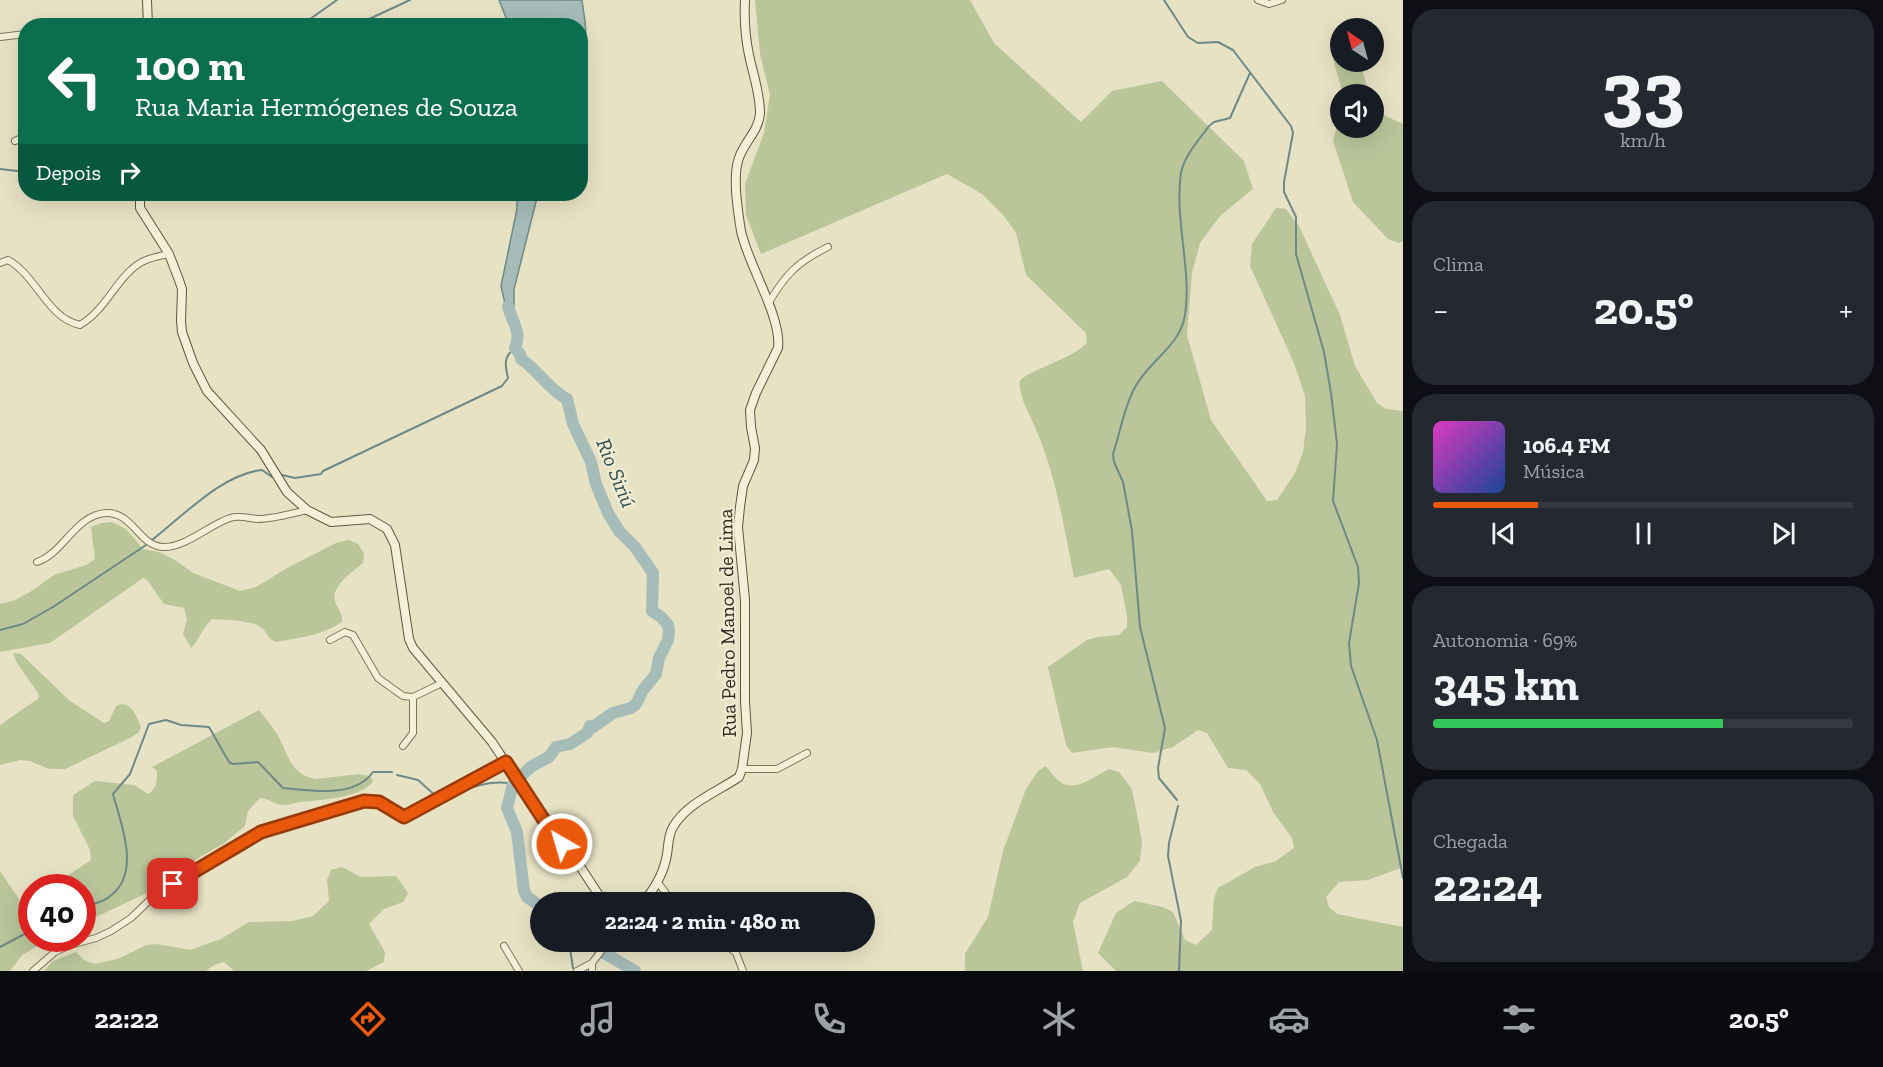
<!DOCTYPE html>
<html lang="pt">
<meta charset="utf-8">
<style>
:root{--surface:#171b24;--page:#242831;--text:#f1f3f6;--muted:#9ea1a6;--line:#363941;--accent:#ea580c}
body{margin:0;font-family:"Zilla Slab",serif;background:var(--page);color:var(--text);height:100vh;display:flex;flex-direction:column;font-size:22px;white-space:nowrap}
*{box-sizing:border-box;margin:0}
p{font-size:20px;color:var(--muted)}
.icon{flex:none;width:33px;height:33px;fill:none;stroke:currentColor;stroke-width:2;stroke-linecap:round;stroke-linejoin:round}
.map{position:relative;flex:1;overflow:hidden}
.panel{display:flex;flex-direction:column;gap:9px;padding:9px;background:#0d0f14;width:480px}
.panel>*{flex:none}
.hud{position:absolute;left:18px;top:18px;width:570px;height:183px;border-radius:24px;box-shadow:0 6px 24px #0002;background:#0b6e4f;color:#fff;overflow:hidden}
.needle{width:39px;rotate:324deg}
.controls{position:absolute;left:1330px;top:18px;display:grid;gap:12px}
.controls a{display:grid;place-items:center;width:54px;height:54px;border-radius:50%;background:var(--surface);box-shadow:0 6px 24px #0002;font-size:30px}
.speed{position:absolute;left:18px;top:874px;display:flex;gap:12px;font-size:30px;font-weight:700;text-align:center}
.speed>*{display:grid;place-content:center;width:78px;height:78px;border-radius:50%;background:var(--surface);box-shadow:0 6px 24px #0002;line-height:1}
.speed .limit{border:9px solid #d22;background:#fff;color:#111}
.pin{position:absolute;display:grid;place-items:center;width:51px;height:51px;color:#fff;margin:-26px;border-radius:12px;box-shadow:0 3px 9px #0006}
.me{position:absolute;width:66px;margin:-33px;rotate:322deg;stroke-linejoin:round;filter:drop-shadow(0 0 4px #0008)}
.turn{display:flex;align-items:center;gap:21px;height:126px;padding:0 18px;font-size:27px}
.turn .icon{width:78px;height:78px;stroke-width:2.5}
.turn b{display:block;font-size:42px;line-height:51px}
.then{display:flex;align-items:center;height:57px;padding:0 18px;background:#0003;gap:12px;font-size:22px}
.big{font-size:45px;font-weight:800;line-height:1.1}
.panel .widget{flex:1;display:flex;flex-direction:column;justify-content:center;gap:9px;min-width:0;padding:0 21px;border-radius:24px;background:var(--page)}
.panel .dial{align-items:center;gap:0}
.dial b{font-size:78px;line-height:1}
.song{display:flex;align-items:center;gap:18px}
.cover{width:72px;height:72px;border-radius:9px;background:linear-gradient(135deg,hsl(310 70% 55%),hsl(220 70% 35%))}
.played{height:6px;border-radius:3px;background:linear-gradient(90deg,var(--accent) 25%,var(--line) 25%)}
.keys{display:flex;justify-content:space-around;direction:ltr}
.heat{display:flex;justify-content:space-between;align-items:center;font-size:33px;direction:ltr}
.charge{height:9px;border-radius:4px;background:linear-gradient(90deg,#34c759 69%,var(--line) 0)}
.trip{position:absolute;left:530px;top:892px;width:345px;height:60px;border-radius:30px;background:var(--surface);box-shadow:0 6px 24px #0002;font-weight:800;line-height:60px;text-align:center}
.menu{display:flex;height:96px;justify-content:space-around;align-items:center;background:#090b0e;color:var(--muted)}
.menu .icon{width:42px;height:42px}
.menu .on{color:var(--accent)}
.menu b{font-size:27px;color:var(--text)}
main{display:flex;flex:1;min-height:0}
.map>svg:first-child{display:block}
.green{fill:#bac59a}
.water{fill:#a6bcb8;stroke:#6e8986;stroke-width:1.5}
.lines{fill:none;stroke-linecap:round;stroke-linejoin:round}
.stream{stroke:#6e8986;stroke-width:2}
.river{stroke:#a6bcb8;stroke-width:12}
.street-casing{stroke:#81755d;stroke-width:8}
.secondary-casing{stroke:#625640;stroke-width:10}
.street{stroke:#f4efd7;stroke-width:6}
.secondary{stroke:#f4efd7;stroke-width:8}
.route-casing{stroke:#983908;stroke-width:15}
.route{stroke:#ea580c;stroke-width:10}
.labels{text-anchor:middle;stroke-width:4.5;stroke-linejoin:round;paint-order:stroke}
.street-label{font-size:20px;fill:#322b1f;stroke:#f0ecd3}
.water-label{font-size:21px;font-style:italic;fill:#304e50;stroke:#f0ecd3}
</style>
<main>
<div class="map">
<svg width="1403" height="971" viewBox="0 0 1403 971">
<rect width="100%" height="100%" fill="#e8e2c5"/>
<path class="green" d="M755,0h215l24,43 87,79 31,-31 50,-10 82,80 9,28 -33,27 -20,27 -8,30 -5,62 24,85 56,81 10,-1 18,-27 8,-21 3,-24 -1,-32 -11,-33 -44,-97 2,-22 24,-36 10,1 13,17 41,89 15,51 22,37 9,6 17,2v456l-35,13 -29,2 -13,15 3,10 8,7 66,13v44h-287l-18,-18 18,-40 18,-12 29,6 10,5 12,28 11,5 16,-15 2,-32 4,-10 37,-21 21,-6 18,-13 -2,-10 -19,-26 -13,-28 -14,-14 -18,-2 -21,-35 -9,-3 -25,17 -20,6 -40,-6 -41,6 -6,-8 -18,-78 39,-27 10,-3 22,-2 8,-8v-11l-6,-31 -12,-16 -35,9c-10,-51 -18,-103 -39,-151 -6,-15 -17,-31 -15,-47 21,-15 49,-20 67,-37l-1,-10 -60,-58 -10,-42 -12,-17 -22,-22 -35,-20 -186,80 -15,-39 -1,-31 19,-51 6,-38 -10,-41z
M1338,36h3v26h19l9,32h-26l-11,-38z
M1374,103l7,11 22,10v117l-4,2 -11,-4 -35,-37 -20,-61 8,-32v19h33z
M112,522l14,7 17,20 16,3 16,8 18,13 47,18 16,-4 33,-20 49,-25 11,-2 9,4 6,9 -1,10c-11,9 -35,25 -27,41 3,7 7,10 6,18 -20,13 -43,16 -66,20 -9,-3 -8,-9 -14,-14 -9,-8 -37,-8 -50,-9 -10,9 -12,20 -21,29l-8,-14 4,-15 -3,-11 -20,-4 -16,-23 -5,-3 -93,65 -50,9v-48l15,-4 15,-8 24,-17 32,-10 9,-6 -4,-32 10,-4z
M13,653l8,1 49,47 34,22 5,-2 7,-15c15,-7 20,10 25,21l-2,5 -9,6 -65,31h-16l-19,-8 -10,-1 -20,5v-40l39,-27 -1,-5 -21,-30z
M259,710c6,8 13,16 18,24 11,19 13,41 39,45l43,-5 11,2 3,5c-10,17 -54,19 -72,21 -6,0 -13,4 -19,3 -8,-1 -14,-7 -22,-7l-12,13 -3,15 -22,18 -23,13 -55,37 -62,29 -1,-35h-33l42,-28 -1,-10 -17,-34v-21l22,-14 39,4 14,9c9,-5 9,-14 9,-23l-5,-4z
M1046,766c4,5 8,11 13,15 14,13 36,-5 50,-12l10,3 13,17 10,52 -2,20 -13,16 -47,26 -7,19 10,49h-118v-17l23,-37 15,-66 23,-62 12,-18z
M342,867l19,10 35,-1 12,17 -5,9 -19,7 -15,15 16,28 -1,10 -18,9h-132l-10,-9 -10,3 -8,6h-162l9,-10 23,-9 8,8 11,4 22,-5 30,-14 10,-1 33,6 31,-11 28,-17 43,-1 21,-5 16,-15 -2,-21 4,-10z
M0,871l21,31 10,-5 1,42h17l-27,16 -12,16h-10z"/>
<path class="water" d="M499,0h83c2,18 8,38 -1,54l-1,-28 -71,-1z
M517,194h21l-24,95v31l-8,-12 -5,-22 16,-77z"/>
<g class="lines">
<path class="stream" d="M1164,0l24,37 10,6 20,-1 15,8 58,76 2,7 -9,49v10l12,25v37l28,98 7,41 6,51 -4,57 25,66 1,16 -10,60 2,23 26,74 26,138
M304,26l6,-7 27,-19
M354,26l56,-26
M0,169l26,3
M282,475l13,3 26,-4 2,-3 179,-85 6,-8c-3,-13 -5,-21 7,-30
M152,540c31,-24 70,-66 110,-70l10,7
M0,630l23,-6 30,-17 93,-62
M397,775l21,5 19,17
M446,799c22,-11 42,-20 67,-15
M1177,800l-18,-22 -1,-10 7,-40 -25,-101 -8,-96 -9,-49 -9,-20 -1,-8c7,-21 11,-46 21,-65 14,-28 46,-42 51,-74 7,-45 -11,-97 -4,-142 3,-17 18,-33 28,-47l5,-4 16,-4 20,-45
M1178,806l-9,37 -1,13 13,65 -2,50
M82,907c9,-3 20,-4 27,-10 33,-23 12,-73 4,-103l17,-20 19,-50 17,-4 15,5 28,2 20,35 4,2 25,-2 25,26c28,2 71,11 90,-16h19
M569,942l4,26
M0,947l32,-17"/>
<path class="river" d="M508,306c4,16 14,26 7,42l5,6 1,5c17,11 27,30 46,40l6,25 18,38 5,22 12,29 11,18 16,16 18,26 -1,38 9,6 7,8 1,5 -1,10 -9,18 -3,16 -13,16 -7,14 -5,4 -18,5 -20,14 -3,-1 -3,7 -17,11 -14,3 -7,10 -17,9 -19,18 -6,24 10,24 7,59 3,6 13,9
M590,942l14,11 31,18"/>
<defs>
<path id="street" d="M1258,0l11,4 13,-4
M0,37l26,-3
M15,141l11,-5
M0,263l8,-3c29,16 39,58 72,65 29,-17 38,-53 66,-65 7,-3 15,-4 23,-6
M768,304c17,-29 29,-42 60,-57
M37,562c27,-9 38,-47 69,-49 27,-1 33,33 57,34 22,1 46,-22 67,-29 9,-3 18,0 27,1 17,0 33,-5 50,-9
M330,640l15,-8 8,3 25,43 25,18 10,1 29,-14
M403,746l10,-13v-36
M742,769h35l30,-16
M657,881l16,22
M723,942l13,11 7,18
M504,946l15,25
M33,971l22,-19 15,-7 26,-7 15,-7 20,-13 25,-24 105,-62 103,-31c21,-2 29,19 46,14l96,-53
M577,971l15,-8
M592,971v-8l16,-21"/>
<path id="secondary" d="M147,0l1,26
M140,194v14l29,46 10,26 3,9 -1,32 1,11 11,31 14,28 54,59 26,42 20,18 24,12 39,-3 17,10 8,16 14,94 4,9 79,94 61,92 19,20 32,49
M642,903c11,-11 21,-29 24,-44 3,-11 1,-22 7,-32 14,-24 44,-35 66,-50l3,-8 5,-36 -2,-32v-101l-7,-73 2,-20 3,-21 11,-26 1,-12 -4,-21 -1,-17 6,-17 22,-45c4,-31 -30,-83 -37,-117 -3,-19 -9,-55 -2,-73 5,-16 20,-27 21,-45 0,-20 -7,-39 -11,-58 -4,-19 -5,-36 -4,-55"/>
</defs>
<use href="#street" class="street-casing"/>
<use href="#secondary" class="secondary-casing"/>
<use href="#street" class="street"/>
<use href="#secondary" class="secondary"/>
</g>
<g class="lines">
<defs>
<path id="route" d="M173,884l88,-52 103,-31 15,1 25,15 102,-55 47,72 9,10"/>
</defs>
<use href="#route" class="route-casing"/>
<use href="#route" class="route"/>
</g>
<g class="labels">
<g class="street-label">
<text transform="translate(727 623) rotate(-91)" y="7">Rua Pedro Manoel de Lima</text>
</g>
<g class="water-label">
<text transform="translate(616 473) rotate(68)" y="7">Rio Siriú</text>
</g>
</g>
</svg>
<div class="controls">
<a><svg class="needle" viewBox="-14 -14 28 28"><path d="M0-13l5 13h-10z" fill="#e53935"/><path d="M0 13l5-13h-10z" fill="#9ea1a6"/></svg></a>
<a><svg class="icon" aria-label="sound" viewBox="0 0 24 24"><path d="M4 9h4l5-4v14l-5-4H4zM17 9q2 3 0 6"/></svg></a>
</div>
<div class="speed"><div class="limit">40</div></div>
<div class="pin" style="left:173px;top:884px;background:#d93025"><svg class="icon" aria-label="arrive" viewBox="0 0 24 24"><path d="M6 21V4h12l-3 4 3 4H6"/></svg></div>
<svg class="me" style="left:562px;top:844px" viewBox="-20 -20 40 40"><circle r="17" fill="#ea580c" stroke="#fff" stroke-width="3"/><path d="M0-11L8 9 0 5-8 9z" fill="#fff"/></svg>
<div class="trip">22:24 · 2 min · 480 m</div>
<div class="hud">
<div class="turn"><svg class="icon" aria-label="left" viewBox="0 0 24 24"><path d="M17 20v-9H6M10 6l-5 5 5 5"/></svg><div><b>100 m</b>Rua Maria Hermógenes de Souza</div></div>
<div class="then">Depois<svg class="icon" aria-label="right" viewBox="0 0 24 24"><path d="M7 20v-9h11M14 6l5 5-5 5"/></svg></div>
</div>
</div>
<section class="panel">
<div class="widget dial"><b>33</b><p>km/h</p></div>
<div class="widget"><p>Clima</p>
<div class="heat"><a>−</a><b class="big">20.5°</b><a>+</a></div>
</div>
<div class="widget">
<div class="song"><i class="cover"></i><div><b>106.4 FM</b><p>Música</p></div></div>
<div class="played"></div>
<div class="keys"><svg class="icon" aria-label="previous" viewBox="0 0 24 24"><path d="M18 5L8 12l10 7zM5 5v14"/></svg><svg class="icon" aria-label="pause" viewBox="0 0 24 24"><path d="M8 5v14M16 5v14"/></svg><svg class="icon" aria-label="next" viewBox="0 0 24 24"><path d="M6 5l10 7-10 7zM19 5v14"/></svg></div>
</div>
<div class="widget"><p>Autonomia · 69%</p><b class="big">345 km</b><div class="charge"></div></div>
<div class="widget"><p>Chegada</p><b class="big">22:24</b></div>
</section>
</main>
<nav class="menu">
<b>22:22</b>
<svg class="icon on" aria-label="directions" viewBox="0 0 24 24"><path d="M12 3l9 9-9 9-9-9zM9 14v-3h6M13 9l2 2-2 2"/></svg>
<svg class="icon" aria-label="music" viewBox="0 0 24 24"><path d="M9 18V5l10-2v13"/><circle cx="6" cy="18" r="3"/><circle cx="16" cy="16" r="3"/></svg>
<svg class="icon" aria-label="phone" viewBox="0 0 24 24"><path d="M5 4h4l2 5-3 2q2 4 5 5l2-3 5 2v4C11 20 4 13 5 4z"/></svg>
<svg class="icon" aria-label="climate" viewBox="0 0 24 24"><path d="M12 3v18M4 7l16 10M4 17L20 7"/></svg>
<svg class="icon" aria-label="car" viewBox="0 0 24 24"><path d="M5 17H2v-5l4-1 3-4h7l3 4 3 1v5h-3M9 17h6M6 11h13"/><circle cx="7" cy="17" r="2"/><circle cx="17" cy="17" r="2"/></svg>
<svg class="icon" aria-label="filters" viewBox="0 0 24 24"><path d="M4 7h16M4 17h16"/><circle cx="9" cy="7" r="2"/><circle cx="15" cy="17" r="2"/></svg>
<b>20.5°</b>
</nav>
